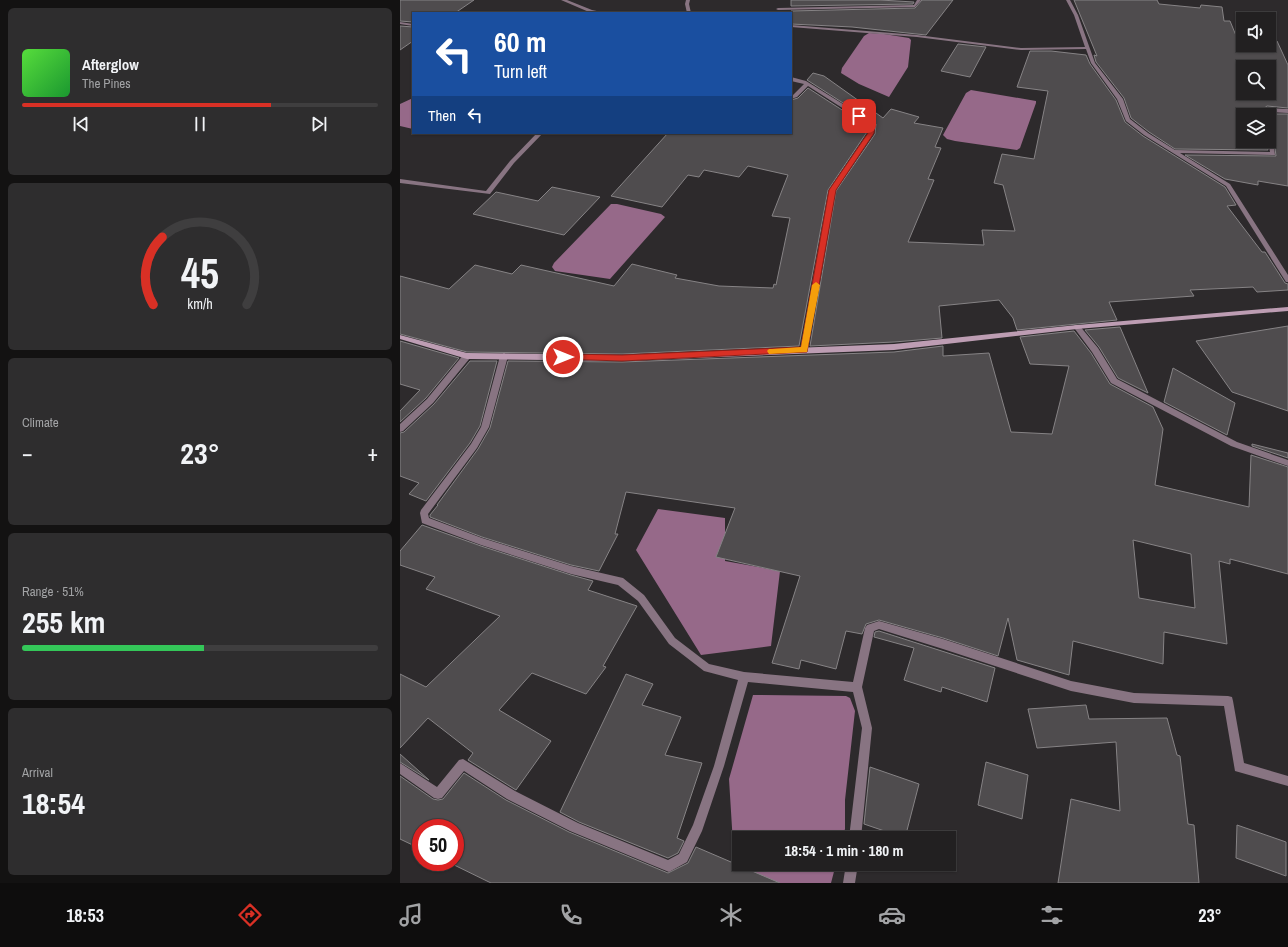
<!DOCTYPE html>
<meta charset="utf-8">
<style>
:root{--surface:#222021;--page:#2e2d2e;--text:#f1f3f6;--muted:#a2a3a5;--line:#3f3e3f;--accent:#d93025}
body{margin:0;font-family:"Archivo Narrow",sans-serif;background:var(--page);color:var(--text);height:100vh;display:flex;flex-direction:column;font-size:15px;white-space:nowrap}
*{box-sizing:border-box;margin:0}
p{font-size:13px;color:var(--muted)}
.icon{flex:none;width:22px;height:22px;fill:none;stroke:currentColor;stroke-width:2;stroke-linecap:round;stroke-linejoin:round}
.map{position:relative;flex:1;overflow:hidden}
.side{display:flex;flex-direction:column;gap:8px;padding:8px;background:#131212;width:400px}
.side>*{flex:none}
.banner{position:absolute;left:12px;top:12px;width:380px;height:122px;border-radius:0px;box-shadow:0 1px 3px #0004,0 0 0 1px var(--line);background:#1a4fa0;color:#fff;overflow:hidden}
.buttons{position:absolute;left:836px;top:12px;display:grid;gap:8px}
.buttons a{display:grid;place-items:center;width:40px;height:40px;border-radius:0px;background:var(--surface);box-shadow:0 1px 3px #0004,0 0 0 1px var(--line);font-size:20px}
.speed{position:absolute;left:12px;top:819px;display:flex;gap:8px;font-size:20px;font-weight:700;text-align:center}
.speed>*{display:grid;place-content:center;width:52px;height:52px;border-radius:50%;background:var(--surface);box-shadow:0 1px 3px #0004,0 0 0 1px var(--line);line-height:1}
.speed .limit{border:6px solid #d22;background:#fff;color:#111}
.pin{position:absolute;display:grid;place-items:center;width:34px;height:34px;color:#fff;margin:-17px;border-radius:8px;box-shadow:0 2px 6px #0006}
.me{position:absolute;width:44px;margin:-22px;rotate:90deg;stroke-linejoin:round;filter:drop-shadow(0 0 3px #0008)}
.turn{display:flex;align-items:center;gap:14px;height:84px;padding:0 16px;font-size:18px}
.turn .icon{width:52px;height:52px;stroke-width:2.5}
.turn b{display:block;font-size:28px;line-height:34px}
.then{display:flex;align-items:center;height:38px;padding:0 16px;background:#0003;gap:8px;font-size:15px}
.big{font-size:30px;font-weight:700;line-height:1.1}
.side .card{flex:1;display:flex;flex-direction:column;justify-content:center;gap:6px;min-width:0;padding:0 14px;border-radius:6px;background:var(--page)}
.side .dial{align-items:center;gap:0}
.dial svg{height:104px;overflow:visible;fill:none;stroke:var(--line);stroke-width:7;stroke-linecap:round;text-anchor:middle}
.dial text{fill:var(--text);stroke:none}
.song{display:flex;align-items:center;gap:12px}
.cover{width:48px;height:48px;border-radius:6px;background:linear-gradient(135deg,hsl(110 70% 55%),hsl(130 70% 35%))}
.played{height:4px;border-radius:2px;background:linear-gradient(90deg,var(--accent) 70%,var(--line) 70%)}
.keys{display:flex;justify-content:space-around;direction:ltr}
.heat{display:flex;justify-content:space-between;align-items:center;font-size:22px;direction:ltr}
.charge{height:6px;border-radius:3px;background:linear-gradient(90deg,#34c759 51%,var(--line) 0)}
.trip{position:absolute;left:332px;top:831px;width:224px;height:40px;border-radius:0px;background:var(--surface);box-shadow:0 1px 3px #0004,0 0 0 1px var(--line);font-weight:700;line-height:40px;text-align:center}
.tabs{display:flex;height:64px;justify-content:space-around;align-items:center;background:#0e0d0d;color:var(--muted)}
.tabs .icon{width:28px;height:28px}
.tabs .selected{color:var(--accent)}
.tabs b{font-size:18px;color:var(--text)}
main{display:flex;flex:1;min-height:0}
.map>svg:first-child{display:block}
.water{fill:#966989}
.building{fill:#4f4c4e;stroke:#868385;fill-rule:evenodd}
.lines{fill:none;stroke-linecap:round;stroke-linejoin:round}
.street{fill:#887482;fill-rule:evenodd}
.secondary{fill:#bd9db3;fill-rule:evenodd}
.route{fill:#d93025;stroke:#8d1f18}
.slow{fill:#f59e0b}
</style>
<main>
<section class="side">
<div class="card">
<div class="song"><i class="cover"></i><div><b>Afterglow</b><p>The Pines</p></div></div>
<div class="played"></div>
<div class="keys"><svg class="icon" aria-label="previous" viewBox="0 0 24 24"><path d="M18 5L8 12l10 7zM5 5v14"/></svg><svg class="icon" aria-label="pause" viewBox="0 0 24 24"><path d="M8 5v14M16 5v14"/></svg><svg class="icon" aria-label="next" viewBox="0 0 24 24"><path d="M6 5l10 7-10 7zM19 5v14"/></svg></div>
</div>
<div class="card dial"><svg viewBox="0 0 100 80">
<path d="M14 69A42 42 0 1 1 86 69"/>
<path d="M14 69A42 42 0 0 1 21 17" stroke="#d93025"/>
<text x="50" y="56" font-size="32" font-weight="700">45</text>
<text x="50" y="72" font-size="11">km/h</text>
</svg></div>
<div class="card"><p>Climate</p>
<div class="heat"><a>−</a><b class="big">23°</b><a>+</a></div>
</div>
<div class="card"><p>Range · 51%</p><b class="big">255 km</b><div class="charge"></div></div>
<div class="card"><p>Arrival</p><b class="big">18:54</b></div>
</section>
<div class="map">
<svg width="888" height="883" viewBox="0 0 888 883">
<rect width="100%" height="100%" fill="#2d2a2c"/>
<path class="water" d="M469,33l15,1 25,4 2,2 -3,27 -19,30 -30,-13 -18,-11 1,-5 22,-32z
M571,90l65,11v2l-16,45 -3,2 -62,-9 -8,-2 -4,-4 23,-42z
M13,98v31l-13,-3v-22z
M211,204h6l44,10 4,3 -55,62 -55,-8 -3,-4 2,-4z
M258,509l67,9v43l55,10 -9,75 -70,9 -65,-105z
M353,695l93,1 4,2 5,13 -10,89v29l-3,9h-103v15l-6,-9 -4,-65z
M346,864h90l-5,19h-60l-14,-7z"/>
<path class="building" d="M0,0h74l-19,13h-42v9l-13,-1z
M391,0h89l34,2 -1,2 -122,2z
M522,0h31l-27,35 -74,-8 -61,-3v-13l124,-3z
M674,0h83l2,4 41,4 1,-3 21,2 2,14h6l7,17 6,1v6h26v-5l8,1 11,24v43l-21,-2 -4,3 -1,6h-19v26h24l1,9 -93,-1 -26,-17 -18,-14 -7,-20 -28,-36 -2,-7 3,1zM843,67h26v26h-26z
M0,26l13,1v14l-13,9z
M558,44l28,3 -16,30 -29,-6z
M630,51h21l35,4 4,9 26,36 9,22 18,14 82,51 11,18 -9,1 35,46h3l20,31 3,1v6l-31,2 -4,-5 -63,3 4,6 -85,6 8,18 -100,10 -4,-12 -14,-18 -60,6 3,32 -48,4 -84,4 26,-155 39,-57 1,-10 -69,-44 6,-7 11,3 59,42 8,-9 28,8 -5,6 29,5 -8,19 6,1 -13,31 6,1 -26,62 76,3 -2,-15 33,1 -12,-46 -9,-2 8,-29 32,5 14,-68 -31,-4z
M408,88l59,38v6l-39,58 -29,156 -177,8 -155,-2 -67,-18v-58l49,13 26,-24 37,9 9,-9 93,21 18,-22 45,11 -2,3 44,8 54,2 1,-4 2,1 14,-67 -18,-2 16,-41 -40,-9 -9,11 -35,-7 -5,7 -11,-2 -26,32 -51,-11 57,-63h123v-33l7,-2z
M871,114h17v72l-30,-5v4l-33,-6 -40,-24 91,1 -4,-31 -3,-2z
M152,187l48,10 -36,38 -91,-21 23,-22 42,9z
M888,326v85l-56,-19 -36,-51z
M720,327l28,66 -30,-15 -19,-31 -14,-17z
M674,331l17,22 19,31 43,23 10,22 -8,56 94,22 2,-52 37,12v107l-58,-15v5l-11,-3 8,83 -63,-12 -1,32 -90,-23 -4,34 -52,-15 -9,-42 -10,38 -55,-18 -64,-18 -13,4 -4,10 -16,-3 -10,38 -35,-9 -2,9 -27,-6 28,-87 -84,-19 19,-49 -109,-16 -11,42h3l-19,37 -28,-6 -89,-28 -52,-20v-2l8,-10h-1l41,-56 12,-21 18,-67 114,1 272,-10 49,-6v10l46,-3 22,79 41,2 17,-68 -39,-2 -10,-27zM733,540l58,14 4,54 -56,-10z
M0,341l59,17 -33,40 -26,24v-11l20,-21 -20,-6z
M70,361h27l-17,65 -10,17 -44,58 -17,-7 10,-11 -19,-7v-43l4,-1 30,-28z
M773,368l62,35 -8,32 -63,-33z
M852,444l36,9v5l-36,-12z
M22,525l59,21 90,29 22,6 -5,9 49,16 -34,60 3,1 -20,27 -54,-21 -33,37 52,31 -35,49 -48,-30 5,-7 -45,-35 -28,30v-74l26,13 74,-71 -74,-27 9,-12 -35,-12v-14z
M479,631l116,37 -8,34 -45,-15 -1,5 -37,-12 10,-32 -40,-11 1,-5z
M226,674l27,10 -11,21 39,12 -16,38 37,8 -25,75 7,3 -6,12 -10,5 -89,-36 -19,-10z
M686,705l3,14 78,-1 10,37 3,1 8,68 6,1 5,58h-141l13,-84 49,12 -4,-69 -79,6 -9,-39z
M0,754l29,26 -29,-18z
M586,762l42,13 -6,44 -44,-14z
M470,767l49,17 -14,54 -41,-14z
M64,773l42,27 63,32 99,41 20,-10 8,-16 84,36h-289l-43,-21h7v-34h-34v21l-21,-10v-63l33,23 5,1 5,-1z
M837,825l49,17v34l-50,-18z"/>
<g class="lines">
<path class="street" d="M161,0h6l25,10 14,3 -17,-1z
M286,0h4l-1,4 2,9h-4l-2,-9z
M517,0h4l-6,7 -137,3 -2,-1 2,-1 136,-3z
M666,0h4l8,15 17,48 28,36 7,20 18,14 27,17 95,2 -2,-11 1,-17 2,1 4,30 -95,-2 50,31 58,91v7h-2l-60,-96 -82,-51 -18,-14 -9,-22 -26,-36 -5,-14 -65,1 -104,-13 -126,-10v-2l126,10 104,13 64,-1 -11,-32z
M0,22l13,2v2l-13,-2z
M391,77l15,4 69,43 -1,9 -39,57 -27,160 -4,3 -4,-3 29,-160 39,-57 1,-8 -61,-39 -11,11 -6,2v-4h2l11,-11 -13,-3z
M867,108l21,1v4l-18,-1 -1,4 -5,-1v-5z
M137,133h6l-29,30 -24,31 -90,-11v-4l86,12 24,-30z
M675,325h4l19,23 19,31 120,63 51,18v6l-57,-20 -120,-63 -19,-31 -17,-23 -2,-2z
M67,353l4,3 -1,2 -37,45 -30,28 -3,1v-8l27,-25 37,-45z
M104,353l4,3 -19,71 -12,21 -49,66 1,4 53,20 89,28 52,12 21,17 31,43 34,26 35,8 109,10 12,-54 2,-3 12,-4 64,18 128,42 63,12 94,3 4,1 1,4 11,62 44,13v10l-53,-15 -11,-65 -90,-3 -63,-12 -128,-42 -64,-20 -5,2 -12,56 10,41 -11,110h-12l13,-110 -9,-36 -105,-10 -24,84 -22,65 -15,31 -18,10 -99,-41 -63,-32 -43,-28 -22,27 -4,1 -4,-1 -34,-24v-11l37,24 22,-27 4,-1 52,32 63,32 90,37 11,-6 14,-29 21,-59 24,-86 -34,-9 -35,-27 -31,-43 -20,-16 -47,-11 -90,-29 -59,-22 -2,-10 1,-3 50,-66 10,-17 19,-71z
M446,864h12l-3,19h-12z"/>
<path class="secondary" d="M888,307v4l-211,18 -183,21 -272,11 -155,-2 -67,-20v-4l67,18 155,2 272,-11 183,-19z"/>
</g>
<path class="route" d="M457,115h5l13,8 -1,10 -38,57 -29,162 -185,9 -62,-2 -2,-2 2,-2 3,-1 59,1 179,-8 28,-157 39,-57 1,-8 -12,-7z"/>
<path class="slow" d="M416,282l4,3 -13,67 -38,2 -2,-3 2,-2h3l29,-2 11,-62z"/>
</svg>
<div class="buttons">
<a><svg class="icon" aria-label="sound" viewBox="0 0 24 24"><path d="M4 9h4l5-4v14l-5-4H4zM17 9q2 3 0 6"/></svg></a>
<a><svg class="icon" aria-label="search" viewBox="0 0 24 24"><circle cx="10" cy="10" r="6"/><path d="M15 15l6 6"/></svg></a>
<a><svg class="icon" aria-label="layers" viewBox="0 0 24 24"><path d="M12 4l9 5-9 5-9-5zM3 14l9 5 9-5"/></svg></a>
</div>
<div class="speed"><div class="limit">50</div></div>
<div class="pin" style="left:459px;top:116px;background:#d93025"><svg class="icon" aria-label="arrive" viewBox="0 0 24 24"><path d="M6 21V4h12l-3 4 3 4H6"/></svg></div>
<svg class="me" style="left:163px;top:357px" viewBox="-20 -20 40 40"><circle r="17" fill="#d93025" stroke="#fff" stroke-width="3"/><path d="M0-11L8 9 0 5-8 9z" fill="#fff"/></svg>
<div class="trip">18:54 · 1 min · 180 m</div>
<div class="banner">
<div class="turn"><svg class="icon" aria-label="left" viewBox="0 0 24 24"><path d="M17 20v-9H6M10 6l-5 5 5 5"/></svg><div><b>60 m</b>Turn left</div></div>
<div class="then">Then<svg class="icon" aria-label="left" viewBox="0 0 24 24"><path d="M17 20v-9H6M10 6l-5 5 5 5"/></svg></div>
</div>
</div>
</main>
<nav class="tabs">
<b>18:53</b>
<svg class="icon selected" aria-label="directions" viewBox="0 0 24 24"><path d="M12 3l9 9-9 9-9-9zM9 14v-3h6M13 9l2 2-2 2"/></svg>
<svg class="icon" aria-label="music" viewBox="0 0 24 24"><path d="M9 18V5l10-2v13"/><circle cx="6" cy="18" r="3"/><circle cx="16" cy="16" r="3"/></svg>
<svg class="icon" aria-label="phone" viewBox="0 0 24 24"><path d="M5 4h4l2 5-3 2q2 4 5 5l2-3 5 2v4C11 20 4 13 5 4z"/></svg>
<svg class="icon" aria-label="climate" viewBox="0 0 24 24"><path d="M12 3v18M4 7l16 10M4 17L20 7"/></svg>
<svg class="icon" aria-label="car" viewBox="0 0 24 24"><path d="M5 17H2v-5l4-1 3-4h7l3 4 3 1v5h-3M9 17h6M6 11h13"/><circle cx="7" cy="17" r="2"/><circle cx="17" cy="17" r="2"/></svg>
<svg class="icon" aria-label="filters" viewBox="0 0 24 24"><path d="M4 7h16M4 17h16"/><circle cx="9" cy="7" r="2"/><circle cx="15" cy="17" r="2"/></svg>
<b>23°</b>
</nav>
